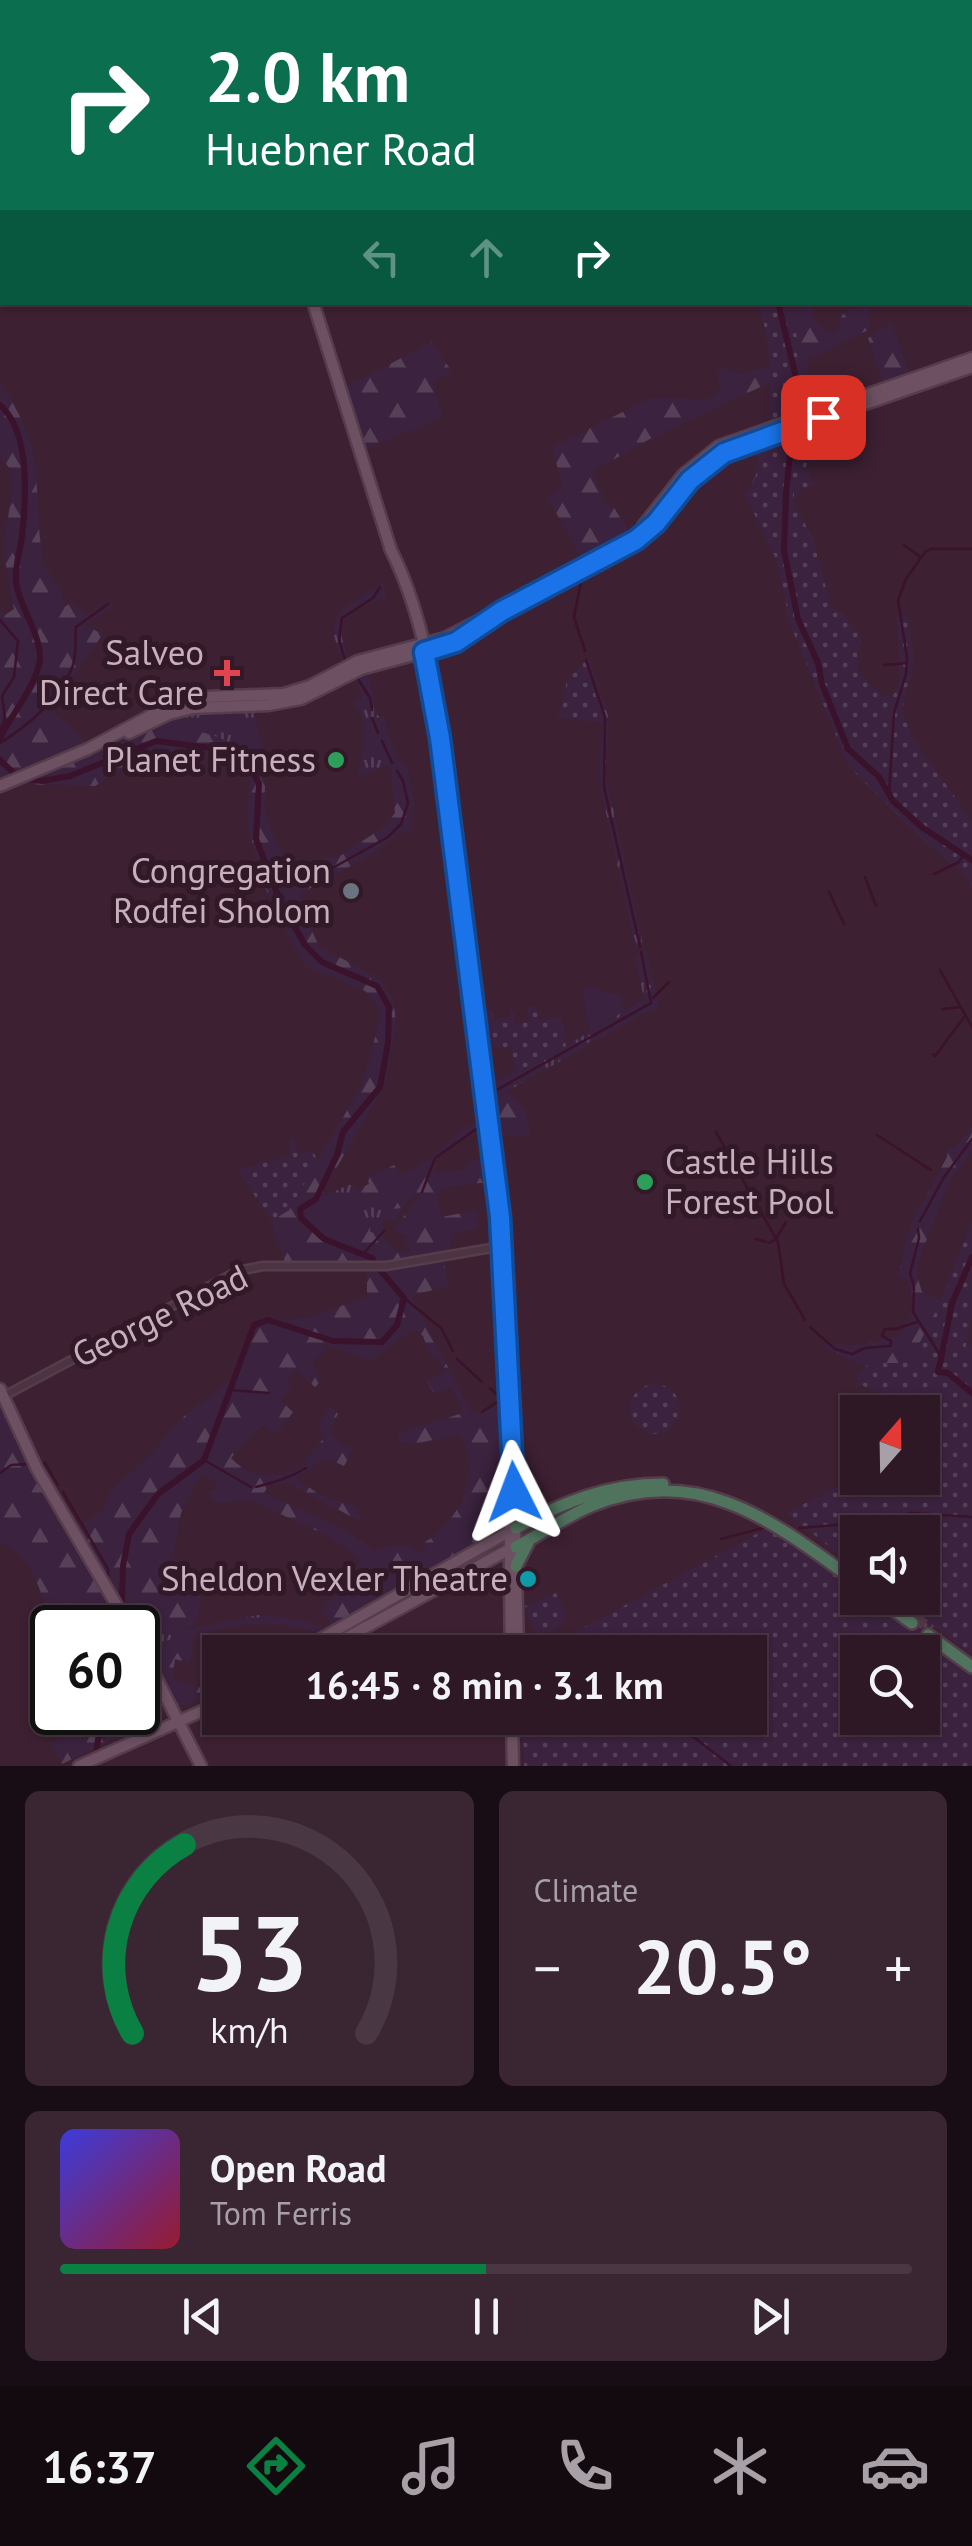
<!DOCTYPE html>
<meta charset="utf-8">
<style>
:root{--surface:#2e1826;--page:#3a2532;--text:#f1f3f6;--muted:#a7a0a7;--line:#493743;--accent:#0b8043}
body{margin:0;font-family:"PT Sans",sans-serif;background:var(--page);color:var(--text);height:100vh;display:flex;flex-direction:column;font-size:38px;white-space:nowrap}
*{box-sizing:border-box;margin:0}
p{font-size:32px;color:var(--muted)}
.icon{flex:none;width:55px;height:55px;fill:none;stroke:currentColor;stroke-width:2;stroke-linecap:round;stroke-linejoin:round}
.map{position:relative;height:1766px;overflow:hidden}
.details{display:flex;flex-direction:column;gap:25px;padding:25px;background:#190d15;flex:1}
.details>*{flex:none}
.guide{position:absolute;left:0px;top:0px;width:972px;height:305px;box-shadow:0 2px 8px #0004,0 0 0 2px var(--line);background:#0b6e4f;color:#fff;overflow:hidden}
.needle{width:65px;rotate:20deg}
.fabs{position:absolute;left:840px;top:1395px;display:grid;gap:20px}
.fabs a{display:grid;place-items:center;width:100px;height:100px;border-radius:0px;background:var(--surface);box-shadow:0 2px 8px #0004,0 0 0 2px var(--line);font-size:50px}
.speed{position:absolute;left:30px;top:1605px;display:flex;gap:20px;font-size:50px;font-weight:700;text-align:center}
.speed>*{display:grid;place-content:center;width:130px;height:130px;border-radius:50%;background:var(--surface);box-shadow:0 2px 8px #0004,0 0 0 2px var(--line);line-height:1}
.speed .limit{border:5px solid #111;border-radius:15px;background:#fff;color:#111}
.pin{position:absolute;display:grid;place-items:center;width:85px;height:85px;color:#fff;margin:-42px;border-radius:20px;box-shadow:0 5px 15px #0006}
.me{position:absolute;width:110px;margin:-55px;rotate:357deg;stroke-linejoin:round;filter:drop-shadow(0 0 8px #0008)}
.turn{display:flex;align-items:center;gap:35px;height:210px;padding:0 40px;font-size:45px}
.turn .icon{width:130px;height:130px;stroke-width:2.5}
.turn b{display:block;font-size:70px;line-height:85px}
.lanes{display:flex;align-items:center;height:95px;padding:0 40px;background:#0003;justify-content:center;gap:50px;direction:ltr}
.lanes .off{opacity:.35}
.big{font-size:75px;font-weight:700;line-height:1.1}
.details .widget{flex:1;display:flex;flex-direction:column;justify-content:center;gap:15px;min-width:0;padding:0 35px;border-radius:15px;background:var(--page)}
.details .dial{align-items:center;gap:0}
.dial svg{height:260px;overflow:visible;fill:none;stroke:var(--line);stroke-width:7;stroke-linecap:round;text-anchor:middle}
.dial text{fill:var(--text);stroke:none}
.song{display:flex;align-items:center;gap:30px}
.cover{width:120px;height:120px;border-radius:15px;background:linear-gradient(135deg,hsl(240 70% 55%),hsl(350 70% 35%))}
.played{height:10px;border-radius:5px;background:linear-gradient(90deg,var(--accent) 50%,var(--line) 50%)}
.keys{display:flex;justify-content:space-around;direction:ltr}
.heat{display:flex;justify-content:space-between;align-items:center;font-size:55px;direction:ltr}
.details .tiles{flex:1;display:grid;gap:25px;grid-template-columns:1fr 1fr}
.widget:last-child{grid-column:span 2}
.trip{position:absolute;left:202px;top:1635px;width:565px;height:100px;border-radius:0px;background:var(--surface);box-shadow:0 2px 8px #0004,0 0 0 2px var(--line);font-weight:700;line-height:100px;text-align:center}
.dock{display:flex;height:160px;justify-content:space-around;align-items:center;background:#120a0f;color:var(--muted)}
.dock .icon{width:70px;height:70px}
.dock .on{color:var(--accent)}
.dock b{font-size:45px;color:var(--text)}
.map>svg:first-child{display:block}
.grass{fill:url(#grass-tufts)}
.forest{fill:url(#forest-firs);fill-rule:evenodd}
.park{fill:url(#park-dots);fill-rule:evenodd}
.pitch{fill:#3b223e}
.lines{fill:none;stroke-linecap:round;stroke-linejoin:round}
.stream{stroke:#3b122b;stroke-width:2.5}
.river{stroke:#3b122b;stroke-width:6}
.highway-tunnel{stroke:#523547;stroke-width:11;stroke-dasharray:11 5.5;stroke-linecap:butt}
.minor-casing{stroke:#563d4c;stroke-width:11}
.major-casing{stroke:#563d4c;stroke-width:15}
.highway-casing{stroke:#543c4b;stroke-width:16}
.minor{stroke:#4d3443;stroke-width:6}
.major{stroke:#6d5163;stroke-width:10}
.highway{stroke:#50735e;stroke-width:11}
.route-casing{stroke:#114b97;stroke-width:25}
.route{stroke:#1a73e8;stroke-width:18}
.health-dot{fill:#e0444e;stroke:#311928;stroke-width:4}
.leisure-dot{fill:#2e9e5b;stroke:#311928;stroke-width:4}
.worship-dot{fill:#6b7280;stroke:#311928;stroke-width:4}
.culture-dot{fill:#0f9aa8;stroke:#311928;stroke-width:4}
.labels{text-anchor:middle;stroke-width:10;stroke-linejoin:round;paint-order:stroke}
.poi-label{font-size:35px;fill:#c9afbe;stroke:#311928;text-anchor:end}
.street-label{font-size:35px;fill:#c9afbe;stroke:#311928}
</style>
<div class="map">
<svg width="972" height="1766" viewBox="0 0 972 1766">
<defs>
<pattern id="grass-tufts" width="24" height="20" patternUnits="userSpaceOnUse" patternTransform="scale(2.5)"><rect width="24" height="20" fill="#3b223e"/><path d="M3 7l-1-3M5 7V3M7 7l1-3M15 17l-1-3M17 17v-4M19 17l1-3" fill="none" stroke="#564058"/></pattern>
<pattern id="forest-firs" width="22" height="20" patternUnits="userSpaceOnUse" patternTransform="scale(2.5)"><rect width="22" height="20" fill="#3b223e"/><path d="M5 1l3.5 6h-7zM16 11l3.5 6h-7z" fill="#564058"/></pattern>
<pattern id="park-dots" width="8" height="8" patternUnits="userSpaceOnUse" patternTransform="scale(2.5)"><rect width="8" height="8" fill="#3b223e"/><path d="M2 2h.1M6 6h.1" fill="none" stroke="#564058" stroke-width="1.8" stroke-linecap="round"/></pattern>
</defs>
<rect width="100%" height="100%" fill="#3d2032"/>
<path class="grass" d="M383,583l4,14c-14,5 -45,15 -46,34 0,8 5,18 6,25l20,13 10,45 2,3 5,-1c6,20 9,39 24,54h-17l-4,-5 -29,12c3,-26 16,-49 -5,-75l9,-4c-2,-12 -8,-20 -14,-30 -31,-50 -8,-60 35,-85z
M589,658l19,58 1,21 -4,34 38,174 -8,2 -34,-158 -2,-27 5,-39 -19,-63z
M253,709l14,58 -5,2c-27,-38 -73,-38 -115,-42l45,-17z
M647,950l12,58 -16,6 -151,86 -2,-16 76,-38 78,-47 -9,-44z
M351,1184l12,14 25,2 4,9 11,-1 -7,13 -12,-3 -2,16 -12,-2 -6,-12 -28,2 -12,-7v-19z
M258,1615l45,5 20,8 -7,4c-51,-19 -106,0 -157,11v-8z"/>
<path class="forest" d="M752,303h58c0,18 10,28 27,29l5,-17 22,-12h16l-12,7 2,18 -4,3 -59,29c4,12 -1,22 4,35l-4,2 -4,14 -4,1 13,39 -18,51 19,38 18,66 25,22 5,15 -4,11 1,18 23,22 11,4 8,-17 -3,-63 9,-5 2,4 6,46 -12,47 10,27 60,84v65l-9,-14 -32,-25 -82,-80 -59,-143 -12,-61 -34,-70 7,-5 8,-26 -2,-5 14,-34 -2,-40 -121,57 -56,32 16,35 5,-1 17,28 -45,29 -38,-66 16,-9 -11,-41 99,-49 58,1 11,-8 -3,-20 7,-3 14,6 32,-8 1,-13 -10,-43z
M892,323l18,53 -26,8 -16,-46z
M432,342l20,30 -20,11 11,34 -77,32 -20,-62z
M0,382c17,26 33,56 36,88 2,29 1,58 7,87 4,20 18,25 21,50l7,-4 16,12 21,-13 5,5 -29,18 19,9 -42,59 -14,13 41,38 -55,21c30,4 61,-11 88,-25 9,-4 19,-11 28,-13 30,-5 99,12 113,42 6,12 1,26 3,38 3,19 11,35 20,51l-8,3 6,10 12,-9 45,-6 45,-30 10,-13 -4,-43h17l6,33 -3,29 -13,2 -22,18 -78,43 17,31 -4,3 8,17 61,33 14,23 2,25 -12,60 -60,102v25c12,7 25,12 37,2l3,4 8,-4 -2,16 12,2 15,18h12l2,-5 -7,-1 4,-10 -15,-5 28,-38 -11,5 -7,10 -11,1 -4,-9 -26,-2 -4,-9 11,-5 -2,-7 27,-12 7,10 22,-11 40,-35 18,-10v8l-46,32 1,14 29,-3 3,-8 18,-3 2,23 -45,6 -7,9 6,20 34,-7 2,18 -27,6 -1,17 -77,13 -88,-2 -14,-41 18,-11 73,-125 20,-73 -17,-21 -60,-25 -34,-61 -24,-79 3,-47 -19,-22 -82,-5 -54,34 -79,-2 -16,-4v-170l5,5 9,-6 -11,-61 10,-61 -2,-17 -11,-14z
M508,1092l18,20 4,23 -34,1 -4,-36z
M972,1127v23l-22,31 -31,78 -3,14 6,19 19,9 31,-80v98l-7,22 7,6v67l-110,-29 -6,1 3,-12 6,-7 -43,-21 8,-4c21,9 51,-2 73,-8l11,-28 -6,-26 -10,-3 12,-52 37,-68 1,-9h6z
M444,1259l4,28 -37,8 61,119 29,-12 2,110 -11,23 -160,92 -10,-17 39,-48 -29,-24 -82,-38 -31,3 -9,-6 8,-14 -17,-9 -20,39 -10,54v4l29,2v30l-5,23 -35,9 -1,7 35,-7 -4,28 -15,-4 -3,20 44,13 -32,14 -7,-2 -97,-178 24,-17 7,-18 38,-35 36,-41 48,-36 20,-58 54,-3 60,-21v-25zM414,1329l9,7 7,19 9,5 6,11 -18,10 7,13 17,-7 12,26 -65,20v9l17,2 43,-10c27,36 2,87 -33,108l1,5 -7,7 -8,-8h-23l-14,6 -24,-20 -86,-39 6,-10 19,1 69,36 3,-2 -4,-10 -40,-15 -21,-15 30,-20 18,8 10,-17 -15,-7 -7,-8v-9l6,-11 -4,-5h-6l-10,15 6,14 -18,21 2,5c-27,15 -55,17 -77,-6l32,-33 13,10 17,-23 -13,-12 12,-15 -5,-6 9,-9 19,17 5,-5 -7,-22 9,-6 5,-9 43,16z
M0,1404l122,223 -70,1v4c-9,-32 -16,-77 -52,-89z
M138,1658l28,56 -104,50 -11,-19 27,-17 -10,-15 70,-1z"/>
<path class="park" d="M752,303h37l14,59 -3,3 4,27 -5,20 13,39 -6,15 8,19 -20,8v9l19,38 18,66 25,22 5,15 -4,11 1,18 23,22 11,4 8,-17 -3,-63 9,-5 2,4 6,46 -12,47 10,27 60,84v65l-9,-14 -32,-25 -82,-80 -59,-143 -12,-61 -34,-70c17,-12 13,-33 13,-51l10,-4c10,-41 3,-88 -6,-128z
M585,660l19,63 -46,-5 9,-37z
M536,1005l3,15 23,-3 4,29 -50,26 -5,-25 -24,2 -6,-38 11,-2 2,10 16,-2 -1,-7h3l3,14 14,-2 -2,-15z
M289,1139h6l2,14 16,-1 5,8 -29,50 -18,11 -33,-51 52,-15z
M972,1221c0,32 0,67 0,98 -4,24 -12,28 0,54v281l-38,-28 -10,13 48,35v92h-448l-1,-48h227v-66h-226l26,-6 219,-119 88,64 1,7h9l43,30 9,-14 -23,-16h26v-66h-64l-1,37 -70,-56 70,-38 1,3h64l1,-34 20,-13 -20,-12 -1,-7h-11l-49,-27 -6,1 3,-12 10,-11h48l3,-21 21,-41zM858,1652h64v66h-64z
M630 1409a25 25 0 1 1 50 0a25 25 0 1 1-50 0Z
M556,1593l9,18 -3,14 -22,14 -16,-29 1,-4z"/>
<path class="pitch" d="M593,987l18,7 8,-1 7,17 -37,22 -6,-44z"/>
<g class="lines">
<path class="stream" d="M556,2v-2
M904,545l15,11
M581,582l-7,35 11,34
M0,620l18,21 -4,36 -12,19 3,23 -5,11
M586,660l19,57 -1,70 36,160
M346,663l-7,-23 3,-22 31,-20 7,-11
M884,665l23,-2
M356,676l14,22 2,12
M372,718l6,15
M382,741l10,22
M0,743c28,-17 59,-44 72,-75 5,-12 3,-28 4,-41l32,-23
M889,795l5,-82 12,-39 1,-17 -9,-57 8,-21 19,-27 6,-3h41
M934,874l25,-12 4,-7
M865,877l11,29
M273,881l31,-11h25l59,-33 13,-13 7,-21 -5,-22 -6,-10
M829,892l15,32
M940,970l32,57
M653,998l16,-16
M942,1009l18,-2
M933,1054l2,2 30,-40
M496,1121l-1,-30 156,-88 -10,-51
M716,1132l62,110 6,42 21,36
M877,1135l54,35
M422,1192l13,-34 47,-33
M920,1221l24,-44 28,-38
M918,1229l1,9 -9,36 4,12 -1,26 27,43
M756,1239l10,3
M769,1243l7,-4 10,-17
M363,1254l21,-23
M404,1298l37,30 12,23
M810,1327l25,22 17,5 13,-6 25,-2 1,-5 -9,-5 3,-7h11l21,-7
M457,1359l25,23
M231,1390l38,3
M482,1412l20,-13 -12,-11
M204,1460l47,27
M41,1464l4,-1 13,22
M0,1473l11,-8 19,-1
M256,1487c18,-5 34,-9 50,-19
M63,1492l45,77v14
M799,1528l84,-7 28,-8 61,4
M721,1539l46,-12
M116,1615l5,13
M669,1718l62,48"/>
<path class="river" d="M611,2l4,-2
M778,302l19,80 -11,112 -2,57 14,68 20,44 4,21 26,65 31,28 14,24 30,27 49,32
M0,405c31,27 26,94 22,132 -2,15 -8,32 -6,46 4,25 23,48 24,73 1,23 -29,59 -40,82
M0,760l19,18 23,3 28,-5 86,-35 63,8 26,10 14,24 -3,56 25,64 24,42 17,17 55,24 12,21 -1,36 -8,44 -37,45 -6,23 -21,44 -16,10 1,9 23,21 48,19 3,5
M940,1364l12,-61 20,-46
M939,1366l-1,6 10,1 24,20
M121,1628l2,-62 6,-32 29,-40 46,-34 50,-135 14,-5 65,21 49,1 15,-17 7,-27 -25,-29
M96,1766c-1,-12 4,-42 8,-54"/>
<path class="highway-tunnel" d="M916,1618l15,12"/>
<defs>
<path id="minor" d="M4,1396l234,-125 25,-5h123l117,-20"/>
<path id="major" d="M216,0l1,2
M0,194l2,-1
M313,302l78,248
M643,526l41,-52 35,-28 253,-88
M390,548c49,96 52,221 65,326 15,128 40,255 49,384 9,131 4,263 7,394
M129,733l40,-19 23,-6 77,-3 32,-6 60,-30 86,-23 42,-24
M0,786l88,-37 86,-46 32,-6 78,-3 26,-8 48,-25 87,-23 191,-98c33,-26 52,-64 88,-87l248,-86
M0,1389l37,80 93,159
M514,1477l4,175
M138,1642l63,124
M298,1652l212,-121
M320,1652l190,-103
M512,1718l1,48
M79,1766l141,-63"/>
<path id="highway" d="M515,1508l7,8 13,2
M516,1528c47,-26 92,-44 147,-44
M516,1547c25,-13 49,-30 75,-41 109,-44 183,16 267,77
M516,1566l12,-23
M877,1598l35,25
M928,1635l44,32"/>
</defs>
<use href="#minor" class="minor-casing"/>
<use href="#major" class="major-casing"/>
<use href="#highway" class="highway-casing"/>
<use href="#minor" class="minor"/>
<use href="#major" class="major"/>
<use href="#highway" class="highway"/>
</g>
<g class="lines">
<defs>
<path id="route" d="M514,1492l-14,-275 -60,-479 -16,-86 32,-10 46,-31 134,-71 20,-17 34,-43 34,-27 99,-36"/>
</defs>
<use href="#route" class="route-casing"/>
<use href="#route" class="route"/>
</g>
<path class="health-dot" d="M222 658h10v10h10v10h-10v10h-10v-10h-10v-10h10z"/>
<g class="leisure-dot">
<circle cx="336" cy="760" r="10"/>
<circle cx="645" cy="1182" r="10"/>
</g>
<circle class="worship-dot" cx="351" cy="891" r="10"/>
<circle class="culture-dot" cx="528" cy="1579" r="10"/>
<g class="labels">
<g class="poi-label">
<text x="204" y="665">Salveo<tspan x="204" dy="40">Direct Care</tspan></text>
<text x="316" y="772">Planet Fitness</text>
<text x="331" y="883">Congregation<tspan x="331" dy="40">Rodfei Sholom</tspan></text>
<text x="665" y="1174" text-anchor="start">Castle Hills<tspan x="665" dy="40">Forest Pool</tspan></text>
<text x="508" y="1591">Sheldon Vexler Theatre</text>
</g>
<g class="street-label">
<text transform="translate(160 1316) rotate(-26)" y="12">George Road</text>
</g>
</g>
</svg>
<div class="fabs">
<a><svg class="needle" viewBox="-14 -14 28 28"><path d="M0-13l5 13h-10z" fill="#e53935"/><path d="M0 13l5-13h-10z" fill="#a7a0a7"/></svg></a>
<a><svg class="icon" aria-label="sound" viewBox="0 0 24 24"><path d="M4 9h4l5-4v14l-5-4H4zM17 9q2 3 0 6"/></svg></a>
<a><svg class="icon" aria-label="search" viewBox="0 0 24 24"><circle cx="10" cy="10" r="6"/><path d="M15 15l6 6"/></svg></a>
</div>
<div class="speed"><div class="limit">60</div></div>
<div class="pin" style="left:823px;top:417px;background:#d93025"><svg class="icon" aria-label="arrive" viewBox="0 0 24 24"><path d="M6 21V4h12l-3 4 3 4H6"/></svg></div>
<svg class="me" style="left:514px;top:1492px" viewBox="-20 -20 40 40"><path d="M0-17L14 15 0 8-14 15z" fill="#1a73e8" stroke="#fff" stroke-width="4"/></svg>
<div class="trip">16:45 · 8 min · 3.1 km</div>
<div class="guide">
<div class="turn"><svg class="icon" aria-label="right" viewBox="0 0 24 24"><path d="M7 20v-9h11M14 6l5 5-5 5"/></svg><div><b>2.0 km</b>Huebner Road</div></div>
<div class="lanes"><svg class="icon off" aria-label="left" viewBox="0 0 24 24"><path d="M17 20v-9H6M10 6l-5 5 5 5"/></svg><svg class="icon off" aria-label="ahead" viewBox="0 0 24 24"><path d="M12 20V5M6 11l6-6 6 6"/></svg><svg class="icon" aria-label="right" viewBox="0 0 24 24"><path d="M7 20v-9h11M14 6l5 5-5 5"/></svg></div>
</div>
</div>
<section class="details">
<div class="tiles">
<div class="widget dial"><svg viewBox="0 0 100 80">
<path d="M14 69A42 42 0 1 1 86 69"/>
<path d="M14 69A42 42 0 0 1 30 11" stroke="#0b8043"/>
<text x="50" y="56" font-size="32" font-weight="700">53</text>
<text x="50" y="72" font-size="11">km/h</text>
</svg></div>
<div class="widget"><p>Climate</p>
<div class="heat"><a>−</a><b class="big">20.5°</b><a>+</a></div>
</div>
<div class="widget">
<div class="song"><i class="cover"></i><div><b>Open Road</b><p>Tom Ferris</p></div></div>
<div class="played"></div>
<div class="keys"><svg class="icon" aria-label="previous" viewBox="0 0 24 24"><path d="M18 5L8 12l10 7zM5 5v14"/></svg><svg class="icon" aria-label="pause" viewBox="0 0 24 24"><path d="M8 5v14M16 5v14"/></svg><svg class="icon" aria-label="next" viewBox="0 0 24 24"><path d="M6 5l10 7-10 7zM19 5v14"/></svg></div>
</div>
</div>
</section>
<nav class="dock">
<b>16:37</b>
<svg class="icon on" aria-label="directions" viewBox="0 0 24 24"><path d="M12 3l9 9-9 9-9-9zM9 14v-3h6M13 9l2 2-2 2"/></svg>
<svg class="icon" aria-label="music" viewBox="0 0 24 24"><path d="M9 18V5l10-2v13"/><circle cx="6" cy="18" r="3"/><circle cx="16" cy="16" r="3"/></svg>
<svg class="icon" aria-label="phone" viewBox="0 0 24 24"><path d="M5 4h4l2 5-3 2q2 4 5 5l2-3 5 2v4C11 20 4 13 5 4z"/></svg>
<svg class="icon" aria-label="climate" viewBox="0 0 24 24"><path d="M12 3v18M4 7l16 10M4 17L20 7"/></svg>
<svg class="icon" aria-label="car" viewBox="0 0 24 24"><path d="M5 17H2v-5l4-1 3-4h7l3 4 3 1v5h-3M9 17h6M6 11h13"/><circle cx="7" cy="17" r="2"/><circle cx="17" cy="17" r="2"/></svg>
</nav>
